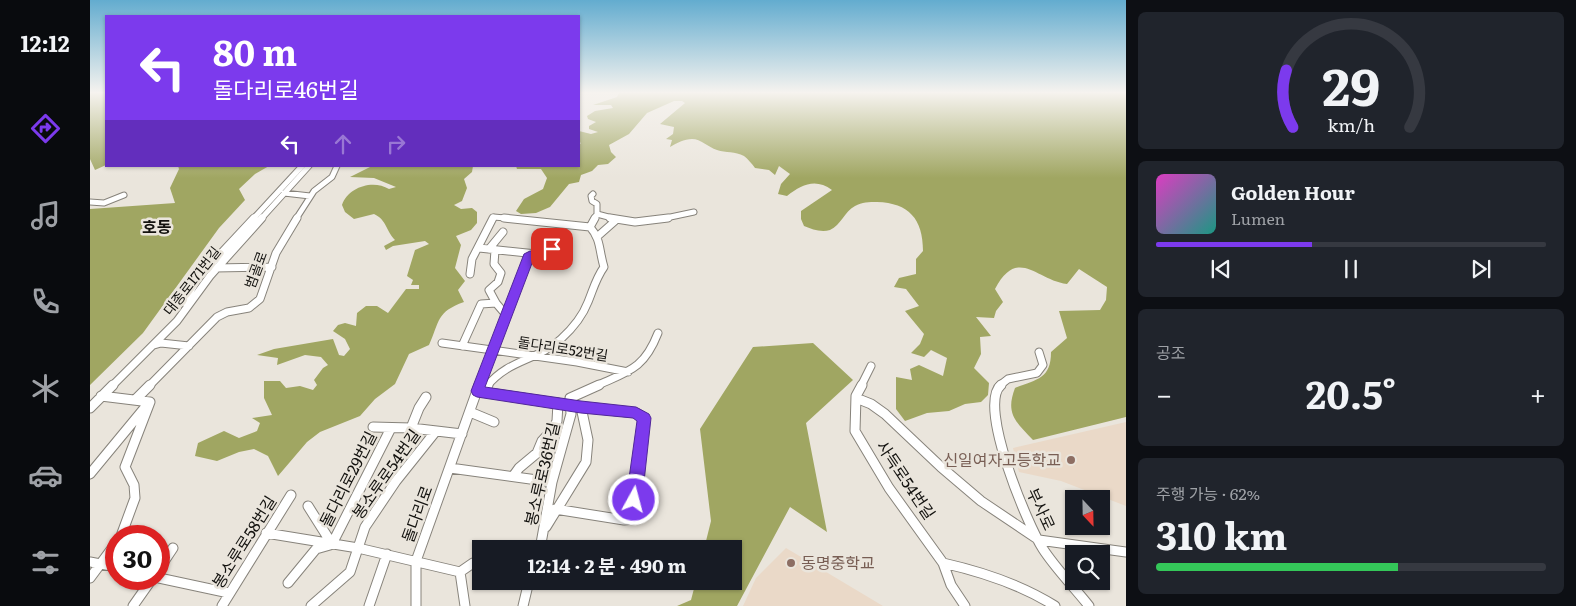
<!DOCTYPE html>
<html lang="ko">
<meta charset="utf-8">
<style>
:root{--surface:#171b24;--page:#20242c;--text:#f1f3f6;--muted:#9ea1a6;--line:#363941;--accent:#7c3aed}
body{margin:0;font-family:Literata,"Noto Sans KR",serif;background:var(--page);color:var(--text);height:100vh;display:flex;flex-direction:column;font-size:19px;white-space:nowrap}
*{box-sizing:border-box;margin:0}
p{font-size:16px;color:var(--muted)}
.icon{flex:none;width:28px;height:28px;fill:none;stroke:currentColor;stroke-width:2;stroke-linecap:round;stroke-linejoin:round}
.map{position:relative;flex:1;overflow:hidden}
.panel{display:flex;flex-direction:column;gap:12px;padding:12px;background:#0d0f14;width:450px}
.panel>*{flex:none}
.top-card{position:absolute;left:15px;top:15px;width:475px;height:152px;border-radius:0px;box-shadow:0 1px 4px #0004;background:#7c3aed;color:#fff;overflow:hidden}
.needle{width:32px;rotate:158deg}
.tools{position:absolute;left:975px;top:490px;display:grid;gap:10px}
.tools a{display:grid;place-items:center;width:45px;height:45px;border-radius:0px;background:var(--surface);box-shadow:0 1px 4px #0004;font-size:25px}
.speed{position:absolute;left:15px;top:525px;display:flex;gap:10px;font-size:25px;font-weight:700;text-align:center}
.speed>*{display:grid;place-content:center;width:65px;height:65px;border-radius:50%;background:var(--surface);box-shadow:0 1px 4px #0004;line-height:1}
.speed .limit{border:8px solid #d22;background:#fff;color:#111}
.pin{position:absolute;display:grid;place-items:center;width:42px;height:42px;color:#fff;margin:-21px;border-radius:10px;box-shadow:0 2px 8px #0006}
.me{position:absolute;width:55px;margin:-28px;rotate:7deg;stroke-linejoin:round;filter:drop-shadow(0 0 4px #0008)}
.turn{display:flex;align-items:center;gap:18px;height:105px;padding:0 25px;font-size:22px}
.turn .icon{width:65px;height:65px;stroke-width:2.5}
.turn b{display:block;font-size:35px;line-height:42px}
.lanes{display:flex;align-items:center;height:48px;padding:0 25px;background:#0003;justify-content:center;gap:25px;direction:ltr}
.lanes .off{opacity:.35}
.big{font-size:38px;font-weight:700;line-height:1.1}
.panel .widget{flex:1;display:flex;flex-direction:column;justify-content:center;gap:8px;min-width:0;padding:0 18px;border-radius:8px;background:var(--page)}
.panel .dial{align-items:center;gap:0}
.dial svg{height:130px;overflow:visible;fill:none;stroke:var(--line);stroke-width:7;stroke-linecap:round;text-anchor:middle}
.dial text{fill:var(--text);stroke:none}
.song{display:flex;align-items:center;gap:15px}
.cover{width:60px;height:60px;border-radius:8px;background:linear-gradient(135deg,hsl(310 70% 55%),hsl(170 70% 35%))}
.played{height:5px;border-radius:2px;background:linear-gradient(90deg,var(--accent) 40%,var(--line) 40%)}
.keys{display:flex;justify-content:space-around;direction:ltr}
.heat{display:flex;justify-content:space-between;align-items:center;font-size:28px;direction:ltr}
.charge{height:8px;border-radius:4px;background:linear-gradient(90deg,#34c759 62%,var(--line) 0)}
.trip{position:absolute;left:382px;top:540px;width:270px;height:50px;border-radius:0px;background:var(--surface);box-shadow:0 1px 4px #0004;font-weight:700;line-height:50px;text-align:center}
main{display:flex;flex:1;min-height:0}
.tab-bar{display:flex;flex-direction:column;width:90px;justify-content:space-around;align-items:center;background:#090b0e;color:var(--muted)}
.tab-bar .icon{width:35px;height:35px}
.tab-bar .current{color:var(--accent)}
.tab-bar b{font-size:22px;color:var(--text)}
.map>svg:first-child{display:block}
.education{fill:#ead9c8}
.forest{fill:#a0a662}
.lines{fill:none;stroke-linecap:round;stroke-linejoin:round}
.minor-far2-casing{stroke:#87837b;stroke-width:7}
.minor-far1-casing{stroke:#87837b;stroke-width:9}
.minor-casing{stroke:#87837b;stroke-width:11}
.minor-far2{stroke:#fff;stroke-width:5}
.minor-far1{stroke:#fff;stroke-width:7}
.minor{stroke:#fff;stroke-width:9}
.route{fill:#7c3aed;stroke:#51269a}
.education-dot{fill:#8d6e63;stroke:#eae5dc;stroke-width:2}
.labels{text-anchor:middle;stroke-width:5;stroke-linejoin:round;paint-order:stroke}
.street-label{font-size:14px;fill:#13120f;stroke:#eae5dc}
.quarter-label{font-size:16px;font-weight:bold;fill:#13120f;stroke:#eae5dc}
.near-education-label{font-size:16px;fill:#785e54;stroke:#eae5dc;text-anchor:end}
.near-street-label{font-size:16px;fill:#13120f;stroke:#eae5dc}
</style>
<main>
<nav class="tab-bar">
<b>12:12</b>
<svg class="icon current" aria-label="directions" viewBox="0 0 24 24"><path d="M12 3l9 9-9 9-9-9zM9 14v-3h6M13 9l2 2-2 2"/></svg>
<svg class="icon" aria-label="music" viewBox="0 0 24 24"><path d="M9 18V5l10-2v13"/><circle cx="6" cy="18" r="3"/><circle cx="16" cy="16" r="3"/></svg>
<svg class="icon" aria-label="phone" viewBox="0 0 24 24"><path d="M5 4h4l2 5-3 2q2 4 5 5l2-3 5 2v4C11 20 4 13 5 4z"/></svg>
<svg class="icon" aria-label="climate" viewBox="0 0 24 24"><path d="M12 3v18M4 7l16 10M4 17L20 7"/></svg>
<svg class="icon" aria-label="car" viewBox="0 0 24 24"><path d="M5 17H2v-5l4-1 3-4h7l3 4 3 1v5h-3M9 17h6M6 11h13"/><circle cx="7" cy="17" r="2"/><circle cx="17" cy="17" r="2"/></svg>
<svg class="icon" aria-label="filters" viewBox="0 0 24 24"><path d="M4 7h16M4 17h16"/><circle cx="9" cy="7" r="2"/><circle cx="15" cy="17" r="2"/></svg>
</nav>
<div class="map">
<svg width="1036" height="606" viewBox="0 0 1036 606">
<rect width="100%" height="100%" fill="#eae5dc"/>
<path class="education" d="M1036,422v84l-65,-25 -42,-9 -6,-24z
M696,548l97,58h-140l13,-28z"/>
<path class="forest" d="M0,93h16v72l-11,5 -5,-11z
M529,93h507v324l-93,23c-17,-18 -28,-26 -18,-52 22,-9 36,-9 36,-36l16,-14 -8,-27 41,-1 6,-10 1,-13 -28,-18 -12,15c-31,-4 -49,-38 -72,5l8,13 -7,9 -2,7 -18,-1 15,19 -11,1 1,17 -7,14 15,15 -1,12 -7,7 -16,2 -16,7 -22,2 -22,8 -9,-12v-32l16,3 -2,-11 9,-4 24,11 4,-18 -16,-8 -7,7 -13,-4 9,-9 4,-10 -19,-23 14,-5 -13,-17 -12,-2 5,-9 17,-4v-15l7,-8c0,-32 -14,-48 -46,-49 -8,0 -15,0 -22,4 -11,6 -14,19 -25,24 -9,3 -18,-1 -26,-4l-3,-7v-8l31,-21c-16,-12 -30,-6 -45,6l-9,-2 3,-10 9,-10 -11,-8 -4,9 -6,-5 -14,-2c-3,-4 -7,-9 -11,-12 -9,-5 -18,-3 -27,-6 -9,-3 -16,-11 -25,-11 -8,0 -15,4 -22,8l2,-7 -6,-1 7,-5 1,-7 -14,-3 25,-21 -3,-2h-8l-27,12 -18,21 -20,11 2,7 5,5 -8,7 -10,1 -6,6 -11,4 -2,7 -10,2 -19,23 -14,6 -15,1 -5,-3 8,-12 19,-10 4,-11 -6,-9h-24l-1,-3h63v-21l2,-2 -2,-1v-11l12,3 7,-2 -9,-3v-3l7,-4 -8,-3 -1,-3 8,-5 18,-3 -2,-3h-18l24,-8z
M88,166h91l-14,8 -16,15 6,11 -26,28 -76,105 -53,52v-176l85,-6 -5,-15 9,-19z
M282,166h101l-1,6 -8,7 3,9 -5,13 -8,4 7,4 11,-1 5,4v11l-6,7 -15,6 5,9 -6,23 10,13 -7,9 6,12c-28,10 -24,19 -35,43l-20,9 -14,30 -20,15 -15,17 -40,16 -13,10 -29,34 -10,-20 -14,-7 -15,3 -22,9 -22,-5 3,-13 26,-12 15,7 18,-7 3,-8 -8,-5 20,-3 -8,-17v-17h16l6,7 14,-2 13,4 4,-5 -3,-5 9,-12 5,-3 -7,-8 -16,-2 -28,10 1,-7 -21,-3 17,-6 59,-10 6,16 5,1 6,-7 -5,-10 -12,-8 5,-6 7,-2 11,3 1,-13 9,-7h11l11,7 18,-24h13v-4h-8l2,-5 -6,-4 8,-26 14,-6 -4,-3 -32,5 -7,4 -2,-4 11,-6c-9,-9 -8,-20 -21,-26l-20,5 -9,-7 -3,-7c6,-18 31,-26 47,-16l7,-2 -22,-9 -24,-1z
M723,343l40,37 -47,43 21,109 -37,-25 -53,99h-60l14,-6 5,-19h38v-32h-30l7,-28 -11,-92 53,-82z"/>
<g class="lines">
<defs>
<path id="minor-far2" d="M194,193l26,3
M503,194l-2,2 1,5 5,3v10l-3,5
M0,202l14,1 20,-8
M507,214l19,5
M163,219l49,-53
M171,219l48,-53
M206,219l18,-28 18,-14 5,-11
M403,219l1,-2 22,2
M571,219l33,-7"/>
<path id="minor-far1" d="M414,218l86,9
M520,218l25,4 33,-4
M500,227l5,-9
M508,236l17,-15
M389,248l67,7 6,-6
M399,249l14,-17
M405,250l-1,14 7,9 -3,9 -9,8 7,13 11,13
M125,268l57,-1
M380,274l2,-15 21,-41
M94,302l14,-24 56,-60
M352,343l135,19 51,10
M64,345l7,-2 28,3
M372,346l19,-42 15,-1
M22,386l65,-65 33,-45 52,-58
M59,386l68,-69 10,-5 22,-4 11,-9 16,-46 21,-35
M389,386l51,-132
M397,386c22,-27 50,-25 74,-47 11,-10 22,-24 27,-37 5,-12 8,-24 16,-35 -5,-16 -3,-28 -14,-40
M506,386c33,-15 48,-17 62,-53
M771,386l10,-20
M909,386l9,-7 29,-6 6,-8 -4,-13"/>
<path id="minor" d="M772,385l-6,11 -1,35 34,57 54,75 8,22 14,21
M911,385c-24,20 27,141 42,164 13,20 31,38 46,57
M388,389l7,-1 3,-3
M387,391l104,16 55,6 8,5 -11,101 -9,1 -69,-11
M11,396l49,6
M766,398l15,6 14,10 56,53 40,34 58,39 87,12
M45,400l15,-15
M0,408l23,-23
M380,412l24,10
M283,427l38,1 51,6
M321,428l8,-20 7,-11
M360,468l102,14
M0,474l57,-69
M424,475l5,-7 18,-15 5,-12 12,-13 3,-7 1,-18
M218,506l24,38
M456,527l40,-65 2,-22 -7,-33
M176,533l92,15 102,24 5,34
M31,536l14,-38 -1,-13 -9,-18 25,-65
M242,544l59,-116
M450,549l12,-67 19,-68 -1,-16 29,-13
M0,562l26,5
M853,563c40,9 77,21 112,43
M69,569l14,-21
M370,572l13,-9
M0,578l26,-35
M69,578l70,15
M198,583l28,-34 14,-4
M43,606l19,-27
M132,606l69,-111
M221,606l39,-34 15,-45 31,-46 40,-50
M279,606l18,-52
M326,606v-45l63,-176
M433,606l6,-25"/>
</defs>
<use href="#minor-far2" class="minor-far2-casing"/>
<use href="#minor-far1" class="minor-far1-casing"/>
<use href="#minor" class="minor-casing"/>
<use href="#minor-far2" class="minor-far2"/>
<use href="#minor-far1" class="minor-far1"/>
<use href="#minor" class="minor"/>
</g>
<linearGradient id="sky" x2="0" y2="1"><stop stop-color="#63accf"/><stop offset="0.52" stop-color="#f6f3ef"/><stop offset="1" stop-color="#f6f3ef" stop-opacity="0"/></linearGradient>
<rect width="1036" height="178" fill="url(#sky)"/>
<path class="route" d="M462,245l6,4 -9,8 -15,1 -49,129 96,14 55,6 13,7 2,4 -9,82 -3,6 -5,2 -5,-2 -3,-6 11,-79 -4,-3 -52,-5 -104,-16 -4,-2 -2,-4 53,-137 6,-3h13z"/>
<g class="education-dot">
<circle cx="981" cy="460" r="5"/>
<circle cx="701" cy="563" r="5"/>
</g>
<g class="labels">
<g class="street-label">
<text transform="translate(166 270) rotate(-70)" y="5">범골로</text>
<text transform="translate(102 281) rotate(-52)" y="5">대종로171번길</text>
<text transform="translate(473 349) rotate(9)" y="5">돌다리로52번길</text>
</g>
<g class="quarter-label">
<text x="67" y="233">호동</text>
</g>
<g class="near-education-label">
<text x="971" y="466">신일여자고등학교</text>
<text x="711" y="569" text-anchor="start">동명중학교</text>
</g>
<g class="near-street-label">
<text transform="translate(296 474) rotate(-55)" y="6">봉소루로54번길</text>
<text transform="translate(452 474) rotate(-77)" y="6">봉소루로36번길</text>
<text transform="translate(258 479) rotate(-63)" y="6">돌다리로29번길</text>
<text transform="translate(816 480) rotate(56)" y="6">사득로54번길</text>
<text transform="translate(951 509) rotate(65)" y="6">부사로</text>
<text transform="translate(327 514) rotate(-70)" y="6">돌다리로</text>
<text transform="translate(154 542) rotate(-58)" y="6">봉소루로58번길</text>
</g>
</g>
</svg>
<div class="tools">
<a><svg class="needle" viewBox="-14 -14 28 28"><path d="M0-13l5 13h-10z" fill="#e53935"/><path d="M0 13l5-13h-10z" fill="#9ea1a6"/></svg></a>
<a><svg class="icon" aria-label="search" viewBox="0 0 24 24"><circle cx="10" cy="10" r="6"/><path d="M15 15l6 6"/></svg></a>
</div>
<div class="speed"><div class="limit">30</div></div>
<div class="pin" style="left:462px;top:249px;background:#d93025"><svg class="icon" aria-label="arrive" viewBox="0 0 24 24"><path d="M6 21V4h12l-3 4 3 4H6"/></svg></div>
<svg class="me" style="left:544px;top:500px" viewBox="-20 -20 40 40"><circle r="17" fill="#7c3aed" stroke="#fff" stroke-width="3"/><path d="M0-11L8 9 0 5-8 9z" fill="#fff"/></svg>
<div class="trip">12:14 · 2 분 · 490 m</div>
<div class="top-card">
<div class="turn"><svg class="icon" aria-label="left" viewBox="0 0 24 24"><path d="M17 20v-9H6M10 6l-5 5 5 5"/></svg><div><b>80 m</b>돌다리로46번길</div></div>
<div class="lanes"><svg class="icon" aria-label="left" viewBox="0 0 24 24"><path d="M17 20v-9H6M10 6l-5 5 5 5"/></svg><svg class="icon off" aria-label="ahead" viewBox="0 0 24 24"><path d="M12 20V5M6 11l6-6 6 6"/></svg><svg class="icon off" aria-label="right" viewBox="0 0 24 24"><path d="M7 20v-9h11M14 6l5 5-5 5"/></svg></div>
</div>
</div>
<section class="panel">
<div class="widget dial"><svg viewBox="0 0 100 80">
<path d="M14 69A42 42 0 1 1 86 69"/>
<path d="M14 69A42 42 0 0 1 10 34" stroke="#7c3aed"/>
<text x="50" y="56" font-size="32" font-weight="700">29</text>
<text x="50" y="72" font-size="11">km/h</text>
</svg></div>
<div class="widget">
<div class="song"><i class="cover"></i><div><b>Golden Hour</b><p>Lumen</p></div></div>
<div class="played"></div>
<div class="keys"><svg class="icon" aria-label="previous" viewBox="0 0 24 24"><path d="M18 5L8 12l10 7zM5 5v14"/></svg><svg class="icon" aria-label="pause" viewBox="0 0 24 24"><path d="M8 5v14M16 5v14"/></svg><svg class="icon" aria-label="next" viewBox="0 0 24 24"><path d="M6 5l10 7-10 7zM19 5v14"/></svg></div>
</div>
<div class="widget"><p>공조</p>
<div class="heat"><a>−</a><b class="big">20.5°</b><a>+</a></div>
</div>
<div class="widget"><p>주행 가능 · 62%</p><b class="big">310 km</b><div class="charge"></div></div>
</section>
</main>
